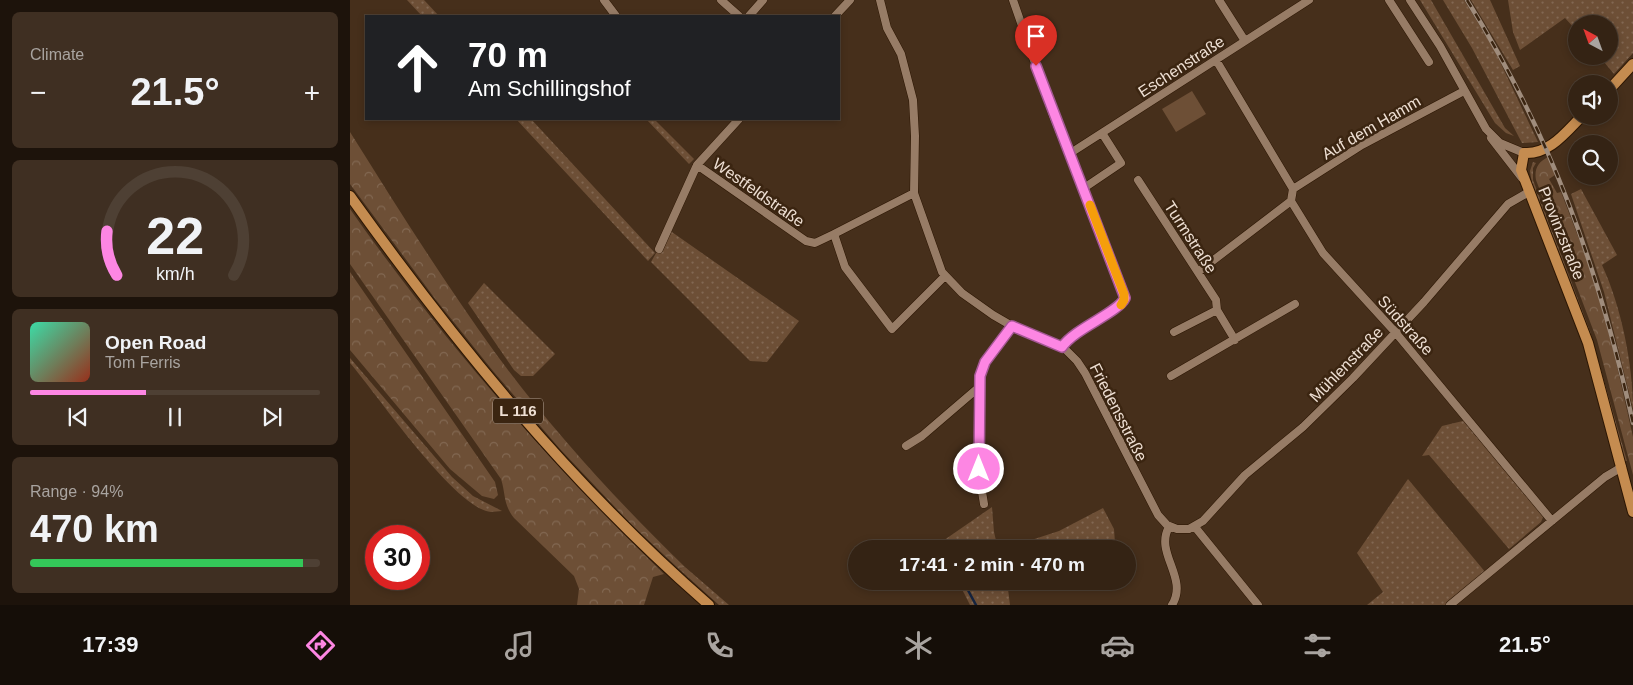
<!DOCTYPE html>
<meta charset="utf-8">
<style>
:root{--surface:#342314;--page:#3f2f22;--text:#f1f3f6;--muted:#a9a4a0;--line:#4e4034;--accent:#fd86e3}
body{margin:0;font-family:Helvetica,sans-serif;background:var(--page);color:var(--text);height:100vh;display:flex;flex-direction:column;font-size:19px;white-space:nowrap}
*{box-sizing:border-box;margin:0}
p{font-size:16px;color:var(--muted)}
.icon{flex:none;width:28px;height:28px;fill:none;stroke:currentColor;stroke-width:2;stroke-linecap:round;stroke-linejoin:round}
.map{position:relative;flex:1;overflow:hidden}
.panel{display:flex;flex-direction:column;gap:12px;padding:12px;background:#1d130b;width:350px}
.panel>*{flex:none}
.hud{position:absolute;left:15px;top:15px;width:475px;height:105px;border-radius:0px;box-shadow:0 2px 8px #0003,0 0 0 1px var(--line);background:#202124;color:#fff;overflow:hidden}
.needle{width:32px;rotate:319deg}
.buttons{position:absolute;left:1218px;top:15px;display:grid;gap:10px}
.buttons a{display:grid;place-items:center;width:50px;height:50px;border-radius:50%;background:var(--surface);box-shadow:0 2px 8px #0003,0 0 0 1px var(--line);font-size:25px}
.speed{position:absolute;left:15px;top:525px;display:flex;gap:10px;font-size:25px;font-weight:700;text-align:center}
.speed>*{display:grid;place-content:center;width:65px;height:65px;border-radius:50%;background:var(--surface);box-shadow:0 2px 8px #0003,0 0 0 1px var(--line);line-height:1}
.speed .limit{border:8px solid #d22;background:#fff;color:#111}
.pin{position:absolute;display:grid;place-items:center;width:42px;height:42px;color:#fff;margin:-51px -21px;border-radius:50% 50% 50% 0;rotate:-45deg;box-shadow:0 0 5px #0007}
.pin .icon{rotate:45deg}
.me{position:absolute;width:55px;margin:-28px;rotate:0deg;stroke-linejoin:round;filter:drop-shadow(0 0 4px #0008)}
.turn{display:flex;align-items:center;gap:18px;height:105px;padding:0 20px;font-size:22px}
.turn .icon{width:65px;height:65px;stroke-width:2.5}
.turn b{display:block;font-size:35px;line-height:42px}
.big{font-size:38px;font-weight:700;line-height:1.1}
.panel .widget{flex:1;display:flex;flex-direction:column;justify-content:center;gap:8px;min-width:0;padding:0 18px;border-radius:8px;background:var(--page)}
.panel .dial{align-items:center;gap:0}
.dial svg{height:130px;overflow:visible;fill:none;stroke:var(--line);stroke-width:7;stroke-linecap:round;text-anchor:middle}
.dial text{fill:var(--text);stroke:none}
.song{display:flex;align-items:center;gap:15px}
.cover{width:60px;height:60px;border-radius:8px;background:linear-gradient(135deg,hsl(160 70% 55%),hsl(10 70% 35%))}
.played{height:5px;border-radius:2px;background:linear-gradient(90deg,var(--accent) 40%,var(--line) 40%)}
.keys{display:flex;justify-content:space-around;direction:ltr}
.heat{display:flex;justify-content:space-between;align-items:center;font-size:28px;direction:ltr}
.charge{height:8px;border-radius:4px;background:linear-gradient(90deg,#34c759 94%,var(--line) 0)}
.trip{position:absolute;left:498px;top:540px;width:288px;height:50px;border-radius:25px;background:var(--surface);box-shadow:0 2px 8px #0003,0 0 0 1px var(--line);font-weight:700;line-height:50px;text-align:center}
.tab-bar{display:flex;height:80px;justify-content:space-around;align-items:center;background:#150e08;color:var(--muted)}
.tab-bar .icon{width:35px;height:35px}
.tab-bar .selected{color:var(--accent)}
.tab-bar b{font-size:22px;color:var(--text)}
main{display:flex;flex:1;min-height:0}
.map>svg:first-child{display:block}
.grass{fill:url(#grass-dots)}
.forest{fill:url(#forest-crowns)}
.park{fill:#6d4f36}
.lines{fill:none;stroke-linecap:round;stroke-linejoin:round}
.stream{stroke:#152440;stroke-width:2.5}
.minor-casing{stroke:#2c1603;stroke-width:9}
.major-casing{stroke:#2c1603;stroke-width:12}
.minor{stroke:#977c66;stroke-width:8}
.major{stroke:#c58c50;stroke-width:10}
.rail-casing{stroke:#9f8c7c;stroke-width:4.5}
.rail{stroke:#3b2511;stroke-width:2.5;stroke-dasharray:8;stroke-linecap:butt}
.route-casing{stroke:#a45794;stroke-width:12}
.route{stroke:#fd86e3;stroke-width:9}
.slow{stroke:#f59e0b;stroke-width:9}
.labels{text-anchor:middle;stroke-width:5;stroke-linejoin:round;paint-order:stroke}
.shield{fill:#3b2511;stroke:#b8a799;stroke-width:1}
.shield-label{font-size:15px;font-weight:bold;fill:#eedfd3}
.street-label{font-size:16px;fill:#eedfd3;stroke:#3b2511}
</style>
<main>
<section class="panel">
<div class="widget"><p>Climate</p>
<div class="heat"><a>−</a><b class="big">21.5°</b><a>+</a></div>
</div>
<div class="widget dial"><svg viewBox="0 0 100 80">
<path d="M14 69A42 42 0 1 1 86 69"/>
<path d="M14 69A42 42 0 0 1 8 42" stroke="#fd86e3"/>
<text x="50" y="56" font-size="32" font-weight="700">22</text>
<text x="50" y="72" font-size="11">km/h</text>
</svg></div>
<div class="widget">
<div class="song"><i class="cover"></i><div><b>Open Road</b><p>Tom Ferris</p></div></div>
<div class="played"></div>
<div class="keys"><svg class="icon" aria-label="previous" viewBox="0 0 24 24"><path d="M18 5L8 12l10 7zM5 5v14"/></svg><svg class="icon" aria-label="pause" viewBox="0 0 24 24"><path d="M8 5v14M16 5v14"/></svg><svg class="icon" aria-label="next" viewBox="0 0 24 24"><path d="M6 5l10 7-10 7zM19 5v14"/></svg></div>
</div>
<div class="widget"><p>Range · 94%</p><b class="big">470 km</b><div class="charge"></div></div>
</section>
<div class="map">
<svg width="1283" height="605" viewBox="0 0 1283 605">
<defs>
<pattern id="grass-dots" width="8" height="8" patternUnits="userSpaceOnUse" patternTransform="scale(1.25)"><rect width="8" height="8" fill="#6d4f36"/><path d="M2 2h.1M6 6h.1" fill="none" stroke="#826852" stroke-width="1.8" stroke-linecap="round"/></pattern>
<pattern id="forest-crowns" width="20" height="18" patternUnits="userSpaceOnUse" patternTransform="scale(1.25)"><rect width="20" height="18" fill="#6d4f36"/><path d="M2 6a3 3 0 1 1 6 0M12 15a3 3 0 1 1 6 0" fill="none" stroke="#826852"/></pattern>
</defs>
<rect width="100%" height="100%" fill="#462f1b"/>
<path class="grass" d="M57,0h17l15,16h-17z
M1070,0h11l74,128 9,8 -8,-3 -11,-10z
M1093,0h21l30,49 44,93 -16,1 -50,-95z
M1121,0h19l30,66 -7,4z
M1158,0h125v53l-19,21 -15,-18h10v-32h-33v6l-11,-12 -45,32 -7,-18z
M166,119h15l124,134 -7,8z
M296,119h8l40,40 -5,5z
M1183,162l3,1 -3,5v12l57,151 -1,1 -57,-148 -2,-13z
M1231,189l36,66 -15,10c19,41 31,99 31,144l-29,-117 -33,-98z
M319,230l130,91 -32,41 -17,-1 -99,-99z
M134,283l71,71 -22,22h-12l-7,-6 -46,-67z
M0,358l102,119 21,19 29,15c-3,0 -8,1 -11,1 -36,-3 -115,-119 -141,-149z
M1117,420l77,95 -3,7 -32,27 -80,-94 -7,1 20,-30z
M1058,479l78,94 -39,32h-80l16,-13 -26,-39z
M642,507l2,25 4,17h-59l-2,-4z
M753,508l11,21 1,14 -12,6h-99l55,-18z
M335,567l44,38h-10l-40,-36z
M608,581h75l-25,8 2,16h-40z"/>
<path class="forest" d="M0,132c47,75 94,150 146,222 56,76 121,147 189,213l-6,2 -48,-45 -71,-75 -67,-78 -57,-71 -86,-116z
M1198,157l7,18 -6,4 8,14 4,-1 31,81 22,80 19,84v38l-36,-135 -61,-160c-2,-11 2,-18 12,-23z
M0,209c93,132 198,252 314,365l-11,3 -9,28h-67l2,-16 -5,-13 -60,-58c-11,-14 -8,-23 -13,-39l-151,-215z
M0,272l145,210 3,13 -4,4 -12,-3 -32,-27 -100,-119z
M1240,331l37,130h-3l-25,-98 -10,-31z"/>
<path class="park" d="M842,91l14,23 -30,18 -14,-23z"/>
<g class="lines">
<path class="stream" d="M592,545l2,4
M613,581l13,24"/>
<defs>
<path id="minor" d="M254,0l12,16
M371,0l18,16
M530,0l7,28 14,26 12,46 2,36 -1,57 28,79 20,21 31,22 19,11 53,23 12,12 8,12 73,142 9,10 10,4h12l14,-8 42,-46 58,-48 50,-49 71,-76 84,-98 21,-12
M663,0l40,115 72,181c-1,13 -52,35 -63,51
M869,0l26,41
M1039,0l40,62
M1060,0l30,46 46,83 14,14 24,10
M399,16l14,-16
M485,16l15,-16
M866,60l77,129 -2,12 32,52 73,80 156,188
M1141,138l31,40
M719,154l240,-154
M347,165l109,76 9,2 19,-9
M788,180l78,120 1,10 18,30
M734,188l37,-25 -19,-30
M943,189l69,-44 102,-54
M564,193l-80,41 11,33 47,62 53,-53
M309,249l38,-84 42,-46
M848,272l93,-71
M824,332l43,-22
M821,376l124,-72
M628,388l1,85 5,31
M556,446l16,-10 56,-48 7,-26 27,-36
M819,527c-15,26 20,51 3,78
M845,527l63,78
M1100,605l155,-128 17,-10"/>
<path id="major" d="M1259,90l24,-26
M1232,116c-16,16 -33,39 -58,37l-3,17 67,173 45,169
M0,196c106,148 221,289 359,409"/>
</defs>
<use href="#minor" class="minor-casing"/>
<use href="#major" class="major-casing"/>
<use href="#minor" class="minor"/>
<use href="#major" class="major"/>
<defs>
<path id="rail" d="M1117,0c85,137 131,266 166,423"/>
</defs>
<use href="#rail" class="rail-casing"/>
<use href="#rail" class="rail"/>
</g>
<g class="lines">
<defs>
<path id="route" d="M629,469l1,-93 5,-14 27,-36 50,21c13,-19 56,-34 63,-49l-89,-232"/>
</defs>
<use href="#route" class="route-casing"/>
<use href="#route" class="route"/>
<path class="slow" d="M740,205l34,89v6l-3,5"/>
</g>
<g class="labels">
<rect class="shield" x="143" y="398.5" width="50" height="25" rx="4"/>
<g class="shield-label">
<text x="168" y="416">L 116</text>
</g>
<g class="street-label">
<text transform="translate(831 66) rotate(-33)" y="6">Eschenstraße</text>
<text transform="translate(1021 127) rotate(-30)" y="6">Auf dem Hamm</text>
<text transform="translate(409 192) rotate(35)" y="6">Westfeldstraße</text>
<text transform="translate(1212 233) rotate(68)" y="6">Provinzstraße</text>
<text transform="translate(841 237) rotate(57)" y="6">Turmstraße</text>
<text transform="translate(1056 325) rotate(48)" y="6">Südstraße</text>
<text transform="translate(996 364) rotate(-46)" y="6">Mühlenstraße</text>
<text transform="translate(769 412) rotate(63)" y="6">Friedensstraße</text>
</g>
</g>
</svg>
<div class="buttons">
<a><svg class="needle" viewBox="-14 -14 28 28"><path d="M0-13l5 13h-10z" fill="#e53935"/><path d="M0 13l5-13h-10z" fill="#a9a4a0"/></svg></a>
<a><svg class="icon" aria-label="sound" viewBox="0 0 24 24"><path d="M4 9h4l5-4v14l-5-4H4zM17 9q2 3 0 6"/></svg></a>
<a><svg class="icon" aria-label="search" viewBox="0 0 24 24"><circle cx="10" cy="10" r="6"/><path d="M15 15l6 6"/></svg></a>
</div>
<div class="speed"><div class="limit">30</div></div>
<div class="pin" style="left:686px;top:66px;background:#d93025"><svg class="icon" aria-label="arrive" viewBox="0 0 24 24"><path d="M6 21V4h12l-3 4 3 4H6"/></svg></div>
<svg class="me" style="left:629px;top:469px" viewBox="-20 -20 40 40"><circle r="17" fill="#fd86e3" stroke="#fff" stroke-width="3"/><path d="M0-11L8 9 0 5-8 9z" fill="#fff"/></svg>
<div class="trip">17:41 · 2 min · 470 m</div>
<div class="hud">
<div class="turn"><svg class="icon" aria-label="ahead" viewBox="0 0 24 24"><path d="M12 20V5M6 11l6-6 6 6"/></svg><div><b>70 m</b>Am Schillingshof</div></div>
</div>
</div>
</main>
<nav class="tab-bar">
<b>17:39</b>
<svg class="icon selected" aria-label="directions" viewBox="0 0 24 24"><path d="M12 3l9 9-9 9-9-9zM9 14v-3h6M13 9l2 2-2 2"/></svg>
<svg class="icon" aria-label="music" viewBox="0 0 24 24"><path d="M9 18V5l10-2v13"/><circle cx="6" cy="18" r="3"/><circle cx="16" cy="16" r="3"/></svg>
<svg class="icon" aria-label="phone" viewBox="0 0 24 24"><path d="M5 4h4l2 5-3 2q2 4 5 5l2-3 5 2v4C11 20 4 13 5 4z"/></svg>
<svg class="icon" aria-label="climate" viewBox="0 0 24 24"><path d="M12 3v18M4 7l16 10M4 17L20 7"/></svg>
<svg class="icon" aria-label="car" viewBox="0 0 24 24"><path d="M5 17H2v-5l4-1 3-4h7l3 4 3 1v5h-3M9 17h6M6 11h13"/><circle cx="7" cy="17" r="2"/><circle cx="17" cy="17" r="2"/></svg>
<svg class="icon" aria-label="filters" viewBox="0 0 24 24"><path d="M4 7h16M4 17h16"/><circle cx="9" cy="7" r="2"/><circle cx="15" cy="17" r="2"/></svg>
<b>21.5°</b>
</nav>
